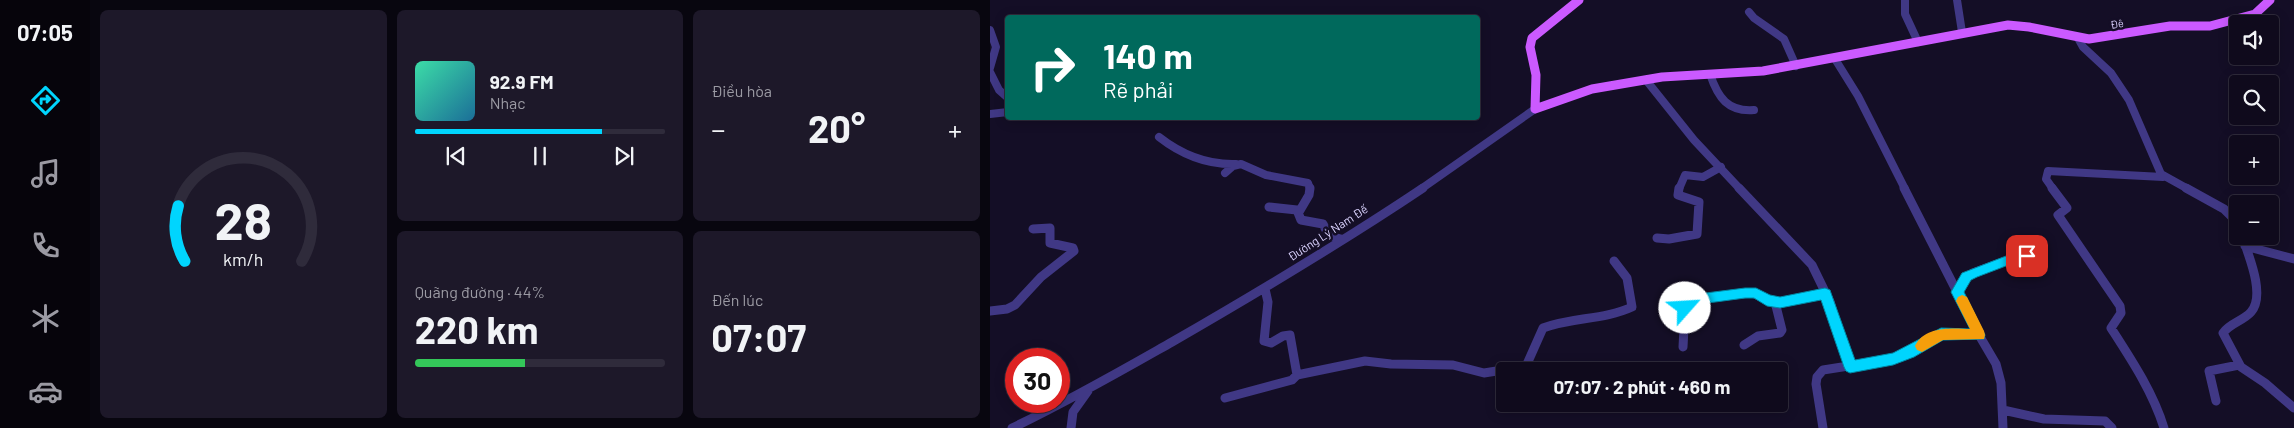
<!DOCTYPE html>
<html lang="vi">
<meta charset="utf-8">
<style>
:root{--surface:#0f0a1c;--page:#1d1829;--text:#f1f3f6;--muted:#9b9aa3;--line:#2f2b3b;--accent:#00d5fe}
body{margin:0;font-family:Barlow,sans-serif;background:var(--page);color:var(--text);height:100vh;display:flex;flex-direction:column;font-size:19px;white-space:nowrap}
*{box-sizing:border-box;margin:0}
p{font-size:16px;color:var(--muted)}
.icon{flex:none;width:28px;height:28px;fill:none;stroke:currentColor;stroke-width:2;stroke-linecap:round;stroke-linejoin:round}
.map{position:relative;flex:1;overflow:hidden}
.drawer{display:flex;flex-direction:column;gap:10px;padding:10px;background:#08060f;width:900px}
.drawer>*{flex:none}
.hud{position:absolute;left:15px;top:15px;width:475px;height:105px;border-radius:5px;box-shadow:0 2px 12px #0003,0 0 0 1px var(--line);background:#00695c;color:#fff;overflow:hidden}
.tools{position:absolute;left:1239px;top:15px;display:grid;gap:10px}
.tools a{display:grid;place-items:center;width:50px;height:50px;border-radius:5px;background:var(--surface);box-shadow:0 2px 12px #0003,0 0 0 1px var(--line);font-size:25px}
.speed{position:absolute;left:15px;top:348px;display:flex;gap:10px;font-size:25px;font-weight:700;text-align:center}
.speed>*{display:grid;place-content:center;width:65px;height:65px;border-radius:50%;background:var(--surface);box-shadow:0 2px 12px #0003,0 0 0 1px var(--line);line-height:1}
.speed .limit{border:8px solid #d22;background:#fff;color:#111}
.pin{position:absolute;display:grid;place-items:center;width:42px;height:42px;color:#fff;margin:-21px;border-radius:10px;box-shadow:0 2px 8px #0006}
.me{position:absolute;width:55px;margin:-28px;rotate:64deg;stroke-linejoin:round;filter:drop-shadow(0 0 4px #0008)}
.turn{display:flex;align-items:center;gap:18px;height:105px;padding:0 15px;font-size:22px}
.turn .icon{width:65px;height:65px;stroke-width:2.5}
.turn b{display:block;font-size:35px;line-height:42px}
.big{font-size:38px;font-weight:700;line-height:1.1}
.drawer .tile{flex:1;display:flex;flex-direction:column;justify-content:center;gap:8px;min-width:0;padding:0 18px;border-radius:8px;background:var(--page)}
.drawer .dial{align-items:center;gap:0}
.dial svg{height:130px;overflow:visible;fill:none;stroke:var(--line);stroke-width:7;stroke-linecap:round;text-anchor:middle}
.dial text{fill:var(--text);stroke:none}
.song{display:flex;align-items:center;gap:15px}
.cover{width:60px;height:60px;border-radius:8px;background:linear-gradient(135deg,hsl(160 70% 55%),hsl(200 70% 35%))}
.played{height:5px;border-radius:2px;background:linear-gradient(90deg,var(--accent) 75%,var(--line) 75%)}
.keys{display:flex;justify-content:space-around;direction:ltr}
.heat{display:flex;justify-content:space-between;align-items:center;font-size:28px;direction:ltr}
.charge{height:8px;border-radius:4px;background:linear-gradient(90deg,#34c759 44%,var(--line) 0)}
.drawer .tiles{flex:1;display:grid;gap:10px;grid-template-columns:repeat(3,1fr)}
.tile:first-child{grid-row:span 2}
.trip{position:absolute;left:506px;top:362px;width:292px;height:50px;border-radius:5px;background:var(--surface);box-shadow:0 2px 12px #0003,0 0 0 1px var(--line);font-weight:700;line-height:50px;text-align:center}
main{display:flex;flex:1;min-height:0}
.tabs{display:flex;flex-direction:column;width:90px;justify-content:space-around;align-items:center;background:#06040b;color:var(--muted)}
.tabs .icon{width:35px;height:35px}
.tabs .on{color:var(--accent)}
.tabs b{font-size:22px;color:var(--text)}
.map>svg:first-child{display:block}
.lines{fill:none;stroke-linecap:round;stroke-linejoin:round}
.minor-far1{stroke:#403885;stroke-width:8}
.minor{stroke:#403885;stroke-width:9}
.major{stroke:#cb5aff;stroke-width:9}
.route{fill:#00d5fe;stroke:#008aa5}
.slow{fill:#f59e0b}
.labels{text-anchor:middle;stroke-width:5;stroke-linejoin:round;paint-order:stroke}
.far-street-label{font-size:11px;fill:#dbd3ff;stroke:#140e26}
.street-label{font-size:12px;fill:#dbd3ff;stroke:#140e26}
</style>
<main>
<nav class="tabs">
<b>07:05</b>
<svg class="icon on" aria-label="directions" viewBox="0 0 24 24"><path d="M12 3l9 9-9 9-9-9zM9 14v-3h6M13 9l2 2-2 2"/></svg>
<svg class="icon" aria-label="music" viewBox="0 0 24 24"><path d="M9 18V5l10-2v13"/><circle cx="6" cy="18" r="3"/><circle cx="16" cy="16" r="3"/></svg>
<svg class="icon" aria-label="phone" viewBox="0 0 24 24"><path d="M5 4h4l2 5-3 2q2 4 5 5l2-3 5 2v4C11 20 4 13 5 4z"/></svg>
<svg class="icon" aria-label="climate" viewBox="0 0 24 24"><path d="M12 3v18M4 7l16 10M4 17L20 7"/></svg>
<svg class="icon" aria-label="car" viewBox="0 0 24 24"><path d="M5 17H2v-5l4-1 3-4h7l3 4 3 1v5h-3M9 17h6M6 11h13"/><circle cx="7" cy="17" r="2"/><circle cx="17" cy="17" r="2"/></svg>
</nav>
<section class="drawer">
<div class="tiles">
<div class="tile dial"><svg viewBox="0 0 100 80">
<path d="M14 69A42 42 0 1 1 86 69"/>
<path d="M14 69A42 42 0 0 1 10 35" stroke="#00d5fe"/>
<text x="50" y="56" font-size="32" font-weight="700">28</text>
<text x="50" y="72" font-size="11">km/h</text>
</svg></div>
<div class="tile">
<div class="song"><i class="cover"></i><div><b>92.9 FM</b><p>Nhạc</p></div></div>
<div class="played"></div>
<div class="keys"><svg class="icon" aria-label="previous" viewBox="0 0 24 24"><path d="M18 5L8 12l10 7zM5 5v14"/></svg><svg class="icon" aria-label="pause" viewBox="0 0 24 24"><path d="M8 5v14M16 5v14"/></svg><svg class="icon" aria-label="next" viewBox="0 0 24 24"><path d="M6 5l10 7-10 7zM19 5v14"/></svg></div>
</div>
<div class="tile"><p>Điều hòa</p>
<div class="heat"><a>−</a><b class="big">20°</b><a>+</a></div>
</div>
<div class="tile"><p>Quãng đường · 44%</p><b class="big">220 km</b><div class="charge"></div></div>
<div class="tile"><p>Đến lúc</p><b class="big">07:07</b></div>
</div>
</section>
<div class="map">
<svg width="1304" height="428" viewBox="0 0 1304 428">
<rect width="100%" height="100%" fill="#140e26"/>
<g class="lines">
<path class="minor-far1" d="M915,0v14l13,28
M967,0l5,32
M759,12l5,6 30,21 12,27
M0,30l6,17 -6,21
M1088,38l5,9 28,26 18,27 32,74 27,15
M845,59l23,37 47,93
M0,72l9,18 9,8
M720,74c8,24 18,38 44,36
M656,80l48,60 46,49
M0,114l18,-2
M169,137c23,18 48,28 77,27
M235,173l8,-7 8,-2 25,11 42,8 2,6
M431,189l114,-80
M689,189l6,-14 18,2 18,-10
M1063,189l-7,-10 2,-8 115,6"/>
<path class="minor" d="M749,188l73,77 18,37 20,65
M914,188l75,147 17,29 5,19 2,45
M1062,188l15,20 -9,7 62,91 1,7 -10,15c20,31 42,64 53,100
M1196,188l38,21 14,14
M279,207l28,3 4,10 22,4 6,12 12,3
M309,212l10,-17 1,-7
M1252,236c6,18 24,59 9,76 -8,9 -21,11 -28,21l18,34 24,16 29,25
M667,238l12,1 28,-5 2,-32 -21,-7 1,-7
M1255,246l49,13
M275,289l3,13 -4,39 7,2 12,-7 7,-1 7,40
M967,292l10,-15 6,-4 46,-17h8l13,16
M0,311l17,-2 8,-4 26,-28 33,-26 -1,-3 -23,-5v-15l-17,1
M754,345l14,-9 22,-3 2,-3 -7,-28
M693,347l2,-39 5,-8 62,-7 18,8 12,1 43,-9
M235,398l67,-18 5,-5 68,-14 26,3 62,1 31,8 38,-6 5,-3 16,-36c29,-11 61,-8 89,-21l-5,-29 -13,-17
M1226,401l-7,-30 30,-6
M1013,410l41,9 61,2 7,7
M22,428c55,-26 107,-56 160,-86 85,-49 169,-99 251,-154
M81,428l2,-16 15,-21
M833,428l-7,-44 1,-7 6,-7 70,-11 16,-6 32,-19 38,1"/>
<path class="major" d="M589,0l-47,38 -2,9 6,28 -1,34 57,-20 70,-12 101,-6 245,-46 21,2 60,12 81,-13h40l45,-12 15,-14"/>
</g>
<path class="route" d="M1029,251h8l6,5 -1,3 -13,2 -42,16 -6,3 -7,12 21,43 -1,4 -41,1 -29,17 -21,8 -43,8 -4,-2 -2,-4 -23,-67 -41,8 -13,-2 -13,-8h-9l-52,7c-3,6 -5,9 -13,6l-1,-3 6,-12 5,-1 55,-7h11l14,7 10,2 45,-9 5,2 1,3 24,67 38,-7 48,-25 29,1 -19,-37 11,-19z"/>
<path class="slow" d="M972,295l5,2 17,34 1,4 -1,4 -41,1 -21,12 -5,-2 -2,-4c9,-20 37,-18 55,-17l-14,-28 2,-4z"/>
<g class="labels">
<g class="far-street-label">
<text transform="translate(1127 24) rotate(-10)" y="4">Đê</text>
</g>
<g class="street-label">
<text transform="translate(338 233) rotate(-33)" y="4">Đường Lý Nam Đế</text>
</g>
</g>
</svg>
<div class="tools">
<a><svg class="icon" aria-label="sound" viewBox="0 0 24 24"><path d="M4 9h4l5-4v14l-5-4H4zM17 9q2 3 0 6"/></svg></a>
<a><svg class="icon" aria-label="search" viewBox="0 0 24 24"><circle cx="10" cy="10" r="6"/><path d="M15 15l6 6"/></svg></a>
<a>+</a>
<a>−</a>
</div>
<div class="speed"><div class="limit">30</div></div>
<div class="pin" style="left:1037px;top:256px;background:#d93025"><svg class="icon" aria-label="arrive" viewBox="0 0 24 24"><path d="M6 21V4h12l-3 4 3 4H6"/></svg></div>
<svg class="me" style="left:695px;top:308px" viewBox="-20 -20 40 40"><circle r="19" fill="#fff"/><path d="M0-13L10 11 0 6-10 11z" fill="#00d5fe"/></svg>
<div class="trip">07:07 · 2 phút · 460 m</div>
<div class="hud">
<div class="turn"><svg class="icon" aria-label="right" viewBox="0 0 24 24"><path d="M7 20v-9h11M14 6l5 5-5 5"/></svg><div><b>140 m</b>Rẽ phải</div></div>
</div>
</div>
</main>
